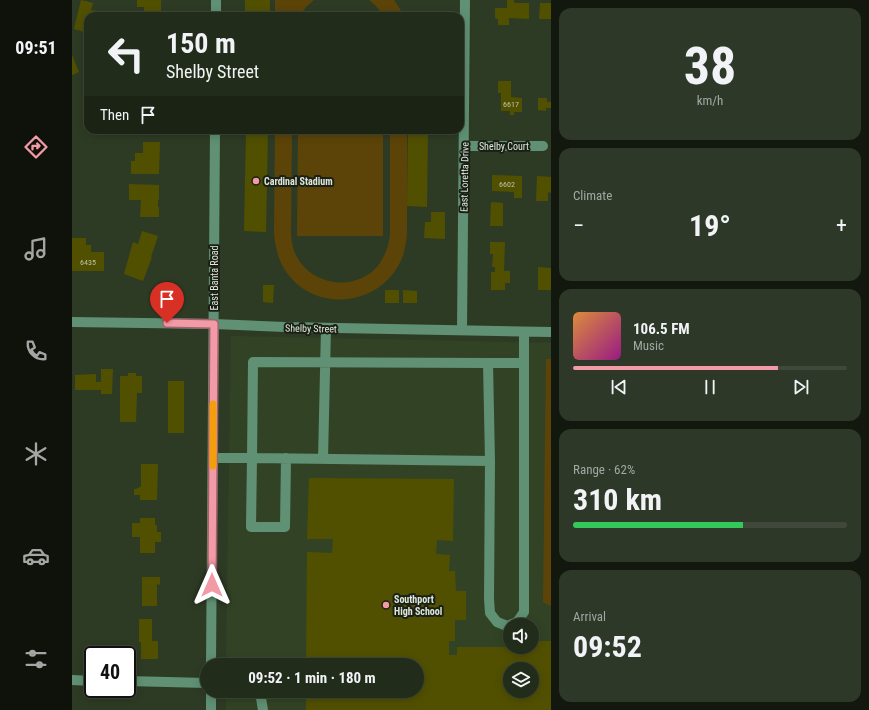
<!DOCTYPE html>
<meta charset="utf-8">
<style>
:root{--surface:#222c1b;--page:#2e3828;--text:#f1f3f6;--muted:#a2a7a3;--line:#3f483a;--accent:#f39aa7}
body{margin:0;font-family:"Roboto Condensed",sans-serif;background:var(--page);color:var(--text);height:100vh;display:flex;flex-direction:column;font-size:15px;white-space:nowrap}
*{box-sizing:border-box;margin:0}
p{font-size:13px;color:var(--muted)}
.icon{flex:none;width:22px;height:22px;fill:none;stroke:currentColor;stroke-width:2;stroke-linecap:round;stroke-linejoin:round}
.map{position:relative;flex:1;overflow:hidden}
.side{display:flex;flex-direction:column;gap:8px;padding:8px;background:#13180f;width:318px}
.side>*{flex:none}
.guide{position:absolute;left:12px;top:12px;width:380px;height:122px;border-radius:12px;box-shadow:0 2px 10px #0003,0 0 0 1px var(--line);background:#222c1b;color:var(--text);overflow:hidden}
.controls{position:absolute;left:431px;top:618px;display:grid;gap:8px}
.controls a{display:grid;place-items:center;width:36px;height:36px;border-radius:50%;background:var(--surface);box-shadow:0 2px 10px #0003,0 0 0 1px var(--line);font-size:20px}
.speed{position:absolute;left:12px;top:646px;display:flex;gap:8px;font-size:20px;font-weight:700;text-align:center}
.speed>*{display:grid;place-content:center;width:52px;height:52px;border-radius:50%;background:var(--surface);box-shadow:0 2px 10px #0003,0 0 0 1px var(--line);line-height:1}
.speed .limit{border:2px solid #111;border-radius:6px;background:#fff;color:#111}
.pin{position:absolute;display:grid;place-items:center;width:34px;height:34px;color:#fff;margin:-41px -17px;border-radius:50% 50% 50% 0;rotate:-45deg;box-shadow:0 0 4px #0007}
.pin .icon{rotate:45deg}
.me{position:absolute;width:44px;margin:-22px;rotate:0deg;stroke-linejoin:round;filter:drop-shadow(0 0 3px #0008)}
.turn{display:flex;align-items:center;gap:14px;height:84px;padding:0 16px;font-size:18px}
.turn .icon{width:52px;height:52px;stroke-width:2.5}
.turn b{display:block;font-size:28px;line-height:34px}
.then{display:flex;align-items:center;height:38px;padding:0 16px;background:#0003;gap:8px;font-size:15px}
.big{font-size:30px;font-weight:700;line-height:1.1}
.side .card{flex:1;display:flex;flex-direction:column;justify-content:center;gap:6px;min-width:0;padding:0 14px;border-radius:12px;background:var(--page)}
.side .dial{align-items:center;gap:0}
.dial b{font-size:52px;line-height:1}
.song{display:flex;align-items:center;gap:12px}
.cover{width:48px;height:48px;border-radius:6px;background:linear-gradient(135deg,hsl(30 70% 55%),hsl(310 70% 35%))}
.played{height:4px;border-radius:2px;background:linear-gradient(90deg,var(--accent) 75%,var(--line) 75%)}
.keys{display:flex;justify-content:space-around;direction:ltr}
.heat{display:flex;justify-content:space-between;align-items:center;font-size:22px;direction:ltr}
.charge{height:6px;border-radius:3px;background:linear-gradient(90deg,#34c759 62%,var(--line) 0)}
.trip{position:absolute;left:128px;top:658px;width:224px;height:40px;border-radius:20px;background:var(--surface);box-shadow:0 2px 10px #0003,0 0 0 1px var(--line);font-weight:700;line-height:40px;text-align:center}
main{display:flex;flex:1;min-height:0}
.dock{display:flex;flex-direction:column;width:72px;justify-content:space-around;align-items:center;background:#0e120b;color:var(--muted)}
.dock .icon{width:28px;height:28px}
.dock .active{color:var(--accent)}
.dock b{font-size:18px;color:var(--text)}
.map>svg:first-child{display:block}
.built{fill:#324325;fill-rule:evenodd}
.green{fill:#5c4408}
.building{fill:#515000;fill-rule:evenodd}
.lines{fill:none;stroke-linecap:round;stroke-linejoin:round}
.minor{stroke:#609174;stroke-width:10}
.route-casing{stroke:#9e646d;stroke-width:10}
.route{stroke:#f39aa7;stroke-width:7}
.slow{stroke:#f59e0b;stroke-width:7}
.poi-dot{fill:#f39aa7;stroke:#1a2016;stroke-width:1.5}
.labels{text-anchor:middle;stroke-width:4;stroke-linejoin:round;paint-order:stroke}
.number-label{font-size:8px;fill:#bcc2a3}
.street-label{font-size:10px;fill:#dfe8d9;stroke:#1a2016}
.poi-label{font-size:10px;font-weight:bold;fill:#dfe8d9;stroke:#1a2016;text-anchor:start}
</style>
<main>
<nav class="dock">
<b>09:51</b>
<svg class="icon active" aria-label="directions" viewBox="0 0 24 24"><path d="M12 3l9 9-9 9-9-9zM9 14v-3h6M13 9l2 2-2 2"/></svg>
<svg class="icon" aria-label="music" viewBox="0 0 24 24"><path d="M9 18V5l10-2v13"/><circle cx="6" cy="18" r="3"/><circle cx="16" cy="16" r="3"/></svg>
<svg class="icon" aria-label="phone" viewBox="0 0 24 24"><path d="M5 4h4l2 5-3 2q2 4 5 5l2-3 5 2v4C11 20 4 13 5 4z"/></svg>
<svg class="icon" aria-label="climate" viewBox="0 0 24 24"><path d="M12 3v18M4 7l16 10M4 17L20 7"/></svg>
<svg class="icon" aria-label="car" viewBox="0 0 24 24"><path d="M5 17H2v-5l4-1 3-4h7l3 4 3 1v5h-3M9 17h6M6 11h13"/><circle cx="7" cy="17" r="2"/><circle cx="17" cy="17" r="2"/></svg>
<svg class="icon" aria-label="filters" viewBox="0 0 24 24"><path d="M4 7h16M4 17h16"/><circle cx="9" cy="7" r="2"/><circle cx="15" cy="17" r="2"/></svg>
</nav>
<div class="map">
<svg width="479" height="710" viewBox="0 0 479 710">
<rect width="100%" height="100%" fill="#2e3b24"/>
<path class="built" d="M159,336l320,7v367h-325v-19h191v-26h-191zM438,625h22v22h-22zM438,669h22v22h-22z"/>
<path class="green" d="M203,0h39l-7,6 -8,10h-24z
M297,0h25l6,9 3,7h-19l-8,-10z
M203,130h17l-1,103c0,5 1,10 2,15 12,38 64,47 87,15 6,-9 9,-19 10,-29v-104h17v104c-1,8 -2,16 -5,24 -21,51 -93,57 -120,7 -5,-10 -7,-21 -8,-32z
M226,130h85v106h-86z
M474,359h5v247l-8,-4z"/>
<path class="building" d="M9,0l12,3 -2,7 7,1 -1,5h-9v17l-14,-4z
M65,0h24v16h-17v-9h-7z
M173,0h25v16h-25z
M435,0h7v3h15v16l-20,-1v7h-11v-6l-3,-1v-10h12z
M468,3h11v16h-12z
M363,13l12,1v2h-12z
M0,55l7,17 -7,3z
M426,81h13v16l11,1v14h-8v3h-4v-4h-9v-18h-3z
M466,98h9v4h4v6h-5v3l-8,-1z
M174,130h22l-2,102 -22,-1z
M336,130h20l-1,77 -20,-1z
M71,142h17l-1,32h-28v-13h4v-8h8z
M420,175l30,1v22h-8v-6l-22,-1z
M465,176l14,1v16l-3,-1v9h-12z
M57,184l30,1v15h-1v7h1v10h-19l1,-17h-12z
M419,202l12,1v23h-13z
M359,212h14v27l-21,-1 1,-16h6z
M70,231l16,5 -7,21h1l-9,24 -19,-7 9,-32 5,2z
M0,238h14v7h5v7h13v19h-32z
M418,242h15l-1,29h6v12h-5v7h-14v-18h4v-5h-3l1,-13h-3z
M466,267l13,1v22h-13z
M191,285h11l-1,18 -10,-1z
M313,290h14v13h-14z
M331,290l14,1v12h-14z
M29,369h12l-1,25h-11v-4h-26v-15l21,-1v8h5z
M56,373h8v3h6v17h-5l-1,29h-16v-46h8z
M96,381h16v52h-16z
M69,464h17l-1,36h-17v-5h-6v-6l5,-1v-1h2z
M237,478l145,1 -1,62 -16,-1 -1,14 14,1 -1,16h6l1,20h10v29h-11v21h-6v14h8v-8h75v-6h19v69h-245v-19h111v-26h-111l1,-113 25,1 1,-14h-26zM438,669h22v22h-22z
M68,518h15v7h2v7h4v10h-6v11h-15v-16h-8v-14h8z
M70,577h18v8l-3,-1v22h-15z
M67,619h13v22h6v18h-17v-17h-2z"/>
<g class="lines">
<path class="minor" d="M144,16v-16
M392,146h79
M0,322l142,2 71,3 266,5
M390,330l3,-330
M181,362l235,1 2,98 -238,-3z
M416,363h36
M141,458h39l-1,69h34l1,-69
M251,459l3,-131
M418,461l-1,138 1,14 7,9 10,4 10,-4 7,-10v-280
M139,665l4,-535
M0,680l21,1
M55,681l80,2
M186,691l3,7 2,12
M139,710v-19"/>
</g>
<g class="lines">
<defs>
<path id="route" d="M95,323l47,1 -2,261"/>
</defs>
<use href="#route" class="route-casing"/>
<use href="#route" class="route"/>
<path class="slow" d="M141,466v-62"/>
</g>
<g class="poi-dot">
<circle cx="184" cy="181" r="4"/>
<circle cx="314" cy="605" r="4"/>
</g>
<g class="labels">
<g class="number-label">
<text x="439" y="107">6617</text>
<text x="435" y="187">6602</text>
<text x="16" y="265">6435</text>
</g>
<g class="street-label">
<text x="432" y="150">Shelby Court</text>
<text transform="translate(392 177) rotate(-89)" y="4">East Loretta Drive</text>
<text transform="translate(142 278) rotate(-90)" y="4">East Banta Road</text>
<text transform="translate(239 328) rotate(1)" y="4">Shelby Street</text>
</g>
<g class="poi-label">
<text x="192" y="185">Cardinal Stadium</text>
<text x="322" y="603">Southport<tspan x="322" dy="12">High School</tspan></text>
</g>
</g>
</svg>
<div class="controls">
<a><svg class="icon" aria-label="sound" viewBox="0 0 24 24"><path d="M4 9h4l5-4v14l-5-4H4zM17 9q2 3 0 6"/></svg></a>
<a><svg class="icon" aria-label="layers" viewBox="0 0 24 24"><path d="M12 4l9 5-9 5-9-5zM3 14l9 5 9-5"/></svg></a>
</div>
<div class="speed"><div class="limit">40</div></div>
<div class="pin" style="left:95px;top:323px;background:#d93025"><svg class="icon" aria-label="arrive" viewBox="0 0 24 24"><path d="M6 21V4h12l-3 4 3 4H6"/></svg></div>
<svg class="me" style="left:140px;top:585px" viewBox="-20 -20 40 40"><path d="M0-17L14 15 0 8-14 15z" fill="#f39aa7" stroke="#fff" stroke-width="4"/></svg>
<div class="trip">09:52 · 1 min · 180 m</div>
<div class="guide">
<div class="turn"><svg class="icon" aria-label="left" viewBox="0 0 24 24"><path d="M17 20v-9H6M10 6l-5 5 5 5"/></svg><div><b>150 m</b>Shelby Street</div></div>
<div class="then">Then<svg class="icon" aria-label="arrive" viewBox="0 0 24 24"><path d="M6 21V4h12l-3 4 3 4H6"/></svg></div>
</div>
</div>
<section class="side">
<div class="card dial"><b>38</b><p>km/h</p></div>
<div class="card"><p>Climate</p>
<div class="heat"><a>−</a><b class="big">19°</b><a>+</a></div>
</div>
<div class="card">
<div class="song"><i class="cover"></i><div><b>106.5 FM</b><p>Music</p></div></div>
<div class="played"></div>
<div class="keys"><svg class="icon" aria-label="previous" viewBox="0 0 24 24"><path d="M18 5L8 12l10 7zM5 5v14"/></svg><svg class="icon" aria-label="pause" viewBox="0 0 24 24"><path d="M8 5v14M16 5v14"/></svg><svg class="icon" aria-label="next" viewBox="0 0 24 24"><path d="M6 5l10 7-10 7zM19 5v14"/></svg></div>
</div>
<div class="card"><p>Range · 62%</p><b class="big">310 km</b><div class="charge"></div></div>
<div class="card"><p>Arrival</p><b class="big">09:52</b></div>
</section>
</main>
